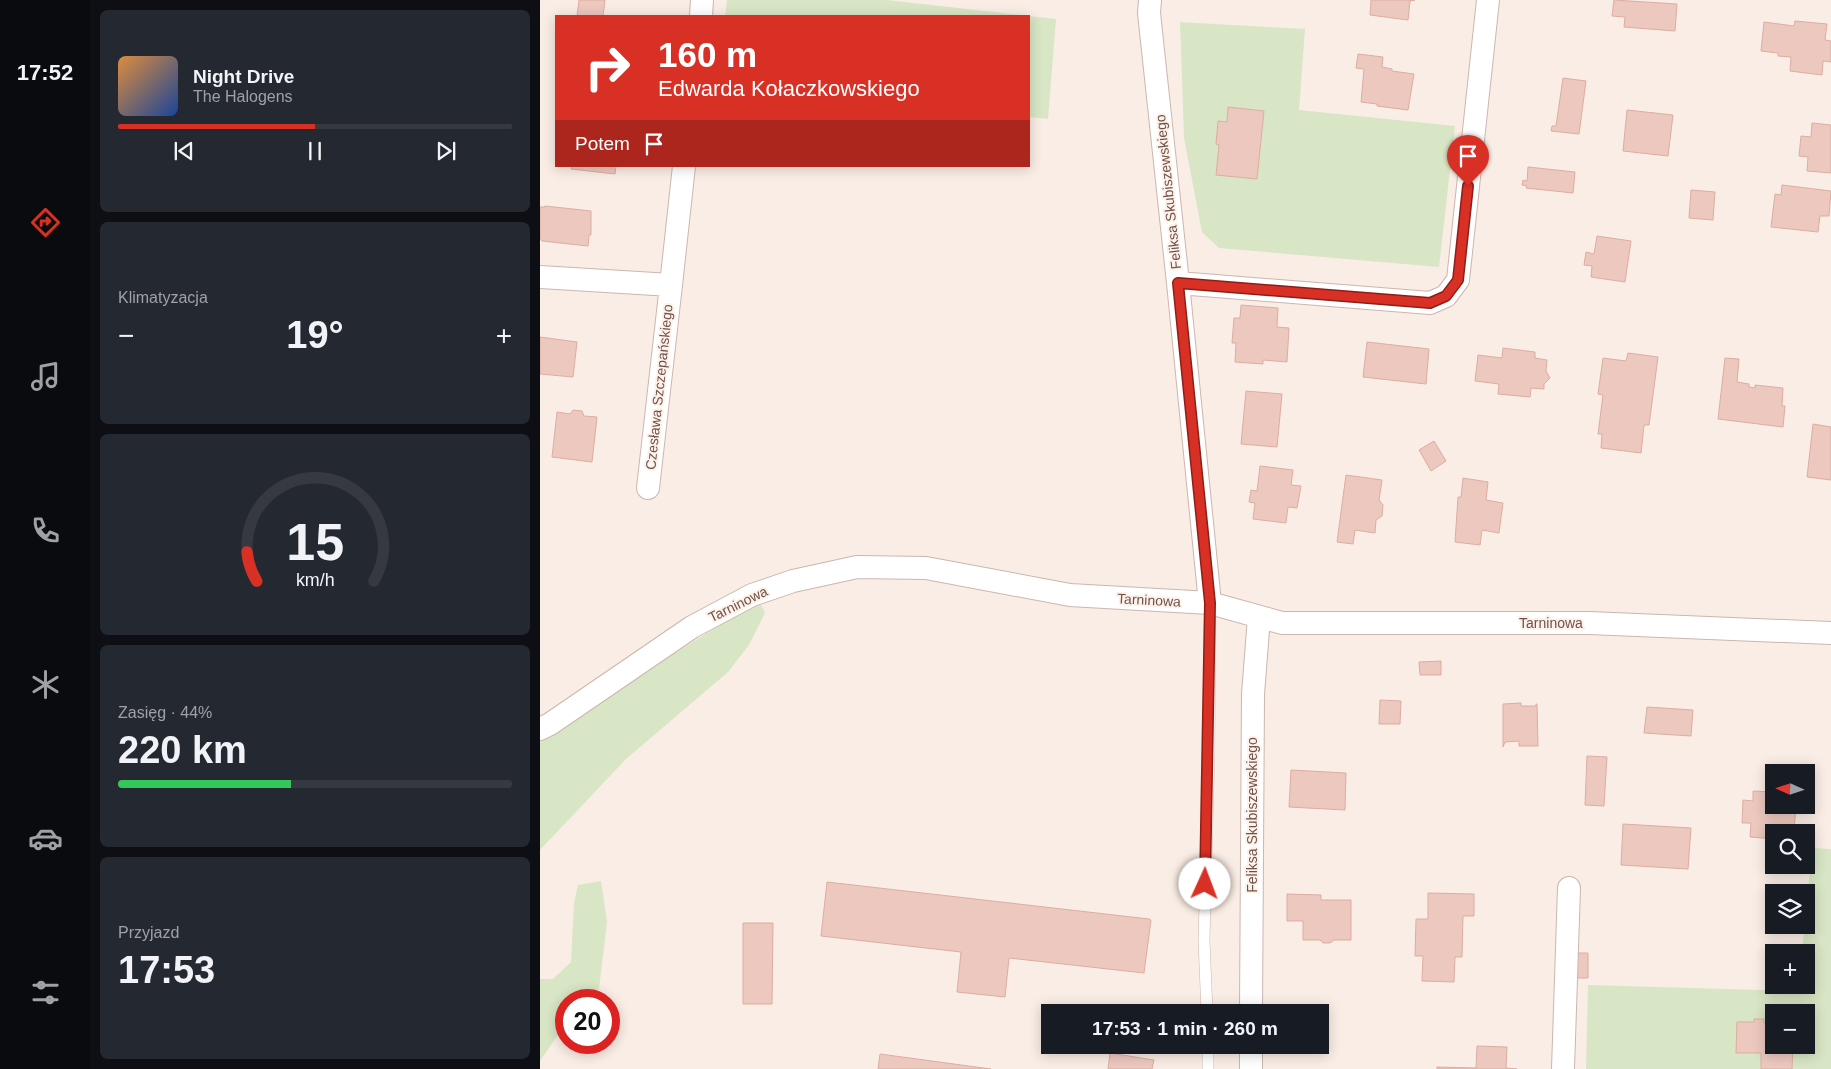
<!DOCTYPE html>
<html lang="pl">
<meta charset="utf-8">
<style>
:root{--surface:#171b24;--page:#242831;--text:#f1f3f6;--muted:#9ea1a6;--line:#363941;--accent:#d93025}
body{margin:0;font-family:Arial,sans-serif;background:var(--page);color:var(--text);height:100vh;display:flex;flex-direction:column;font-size:19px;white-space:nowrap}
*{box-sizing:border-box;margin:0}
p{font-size:16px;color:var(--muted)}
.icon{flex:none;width:28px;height:28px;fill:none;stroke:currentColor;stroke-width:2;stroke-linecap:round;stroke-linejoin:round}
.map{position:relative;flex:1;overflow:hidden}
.details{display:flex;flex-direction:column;gap:10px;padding:10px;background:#0d0f14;width:450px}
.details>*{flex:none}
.banner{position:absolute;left:15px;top:15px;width:475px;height:152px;border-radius:0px;box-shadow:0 2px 12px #0003;background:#d93025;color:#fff;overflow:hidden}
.needle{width:32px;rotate:273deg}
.tools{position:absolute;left:1225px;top:764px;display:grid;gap:10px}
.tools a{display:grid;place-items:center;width:50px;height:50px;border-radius:0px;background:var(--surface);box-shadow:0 2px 12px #0003;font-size:25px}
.speed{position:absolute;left:15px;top:989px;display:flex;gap:10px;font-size:25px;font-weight:700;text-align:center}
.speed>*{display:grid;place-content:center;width:65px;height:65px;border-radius:50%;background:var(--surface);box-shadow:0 2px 12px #0003;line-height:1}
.speed .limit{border:8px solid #d22;background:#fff;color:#111}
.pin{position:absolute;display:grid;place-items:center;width:42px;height:42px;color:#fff;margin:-51px -21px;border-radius:50% 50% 50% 0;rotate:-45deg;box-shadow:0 0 5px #0007}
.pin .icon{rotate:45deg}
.me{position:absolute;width:55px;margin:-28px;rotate:2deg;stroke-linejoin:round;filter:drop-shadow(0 0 4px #0008)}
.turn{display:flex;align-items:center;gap:18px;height:105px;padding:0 20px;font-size:22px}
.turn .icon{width:65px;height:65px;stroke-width:2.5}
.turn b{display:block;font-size:35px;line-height:42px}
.then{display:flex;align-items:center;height:48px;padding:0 20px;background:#0003;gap:10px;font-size:19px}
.big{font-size:38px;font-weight:700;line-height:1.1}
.details .card{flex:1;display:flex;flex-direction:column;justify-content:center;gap:8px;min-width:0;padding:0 18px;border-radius:8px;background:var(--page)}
.details .dial{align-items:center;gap:0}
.dial svg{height:130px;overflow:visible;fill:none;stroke:var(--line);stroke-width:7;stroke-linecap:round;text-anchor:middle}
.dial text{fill:var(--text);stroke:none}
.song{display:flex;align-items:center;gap:15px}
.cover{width:60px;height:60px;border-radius:8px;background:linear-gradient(135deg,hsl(30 70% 55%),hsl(220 70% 35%))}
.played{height:5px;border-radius:2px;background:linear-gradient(90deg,var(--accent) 50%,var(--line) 50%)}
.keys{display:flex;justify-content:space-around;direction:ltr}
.heat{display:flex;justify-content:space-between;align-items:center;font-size:28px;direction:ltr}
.charge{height:8px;border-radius:4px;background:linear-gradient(90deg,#34c759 44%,var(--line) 0)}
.trip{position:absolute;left:501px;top:1004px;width:288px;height:50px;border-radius:0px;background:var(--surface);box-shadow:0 2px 12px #0003;font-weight:700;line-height:50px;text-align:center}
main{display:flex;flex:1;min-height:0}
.dock{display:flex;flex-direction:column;width:90px;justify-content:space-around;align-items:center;background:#090b0e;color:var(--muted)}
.dock .icon{width:35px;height:35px}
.dock .active{color:var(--accent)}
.dock b{font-size:22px;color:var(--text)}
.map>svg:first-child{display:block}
.green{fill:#d8e6c5;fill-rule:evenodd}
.building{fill:#ecc8bf;stroke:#ddada1}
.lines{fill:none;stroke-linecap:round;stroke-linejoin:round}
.lane-casing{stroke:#ccb6af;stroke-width:12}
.street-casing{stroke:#ccb6af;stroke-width:24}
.lane{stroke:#fff;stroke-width:11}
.street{stroke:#fff;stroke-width:22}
.route-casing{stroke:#8d1f18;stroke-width:12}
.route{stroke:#d93025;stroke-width:9}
.labels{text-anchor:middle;stroke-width:4;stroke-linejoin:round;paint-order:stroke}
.street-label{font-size:14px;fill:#70524d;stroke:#fdf2ea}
</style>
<main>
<nav class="dock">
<b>17:52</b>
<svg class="icon active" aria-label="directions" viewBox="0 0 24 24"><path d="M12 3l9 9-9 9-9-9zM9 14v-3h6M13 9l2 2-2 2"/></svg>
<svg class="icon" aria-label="music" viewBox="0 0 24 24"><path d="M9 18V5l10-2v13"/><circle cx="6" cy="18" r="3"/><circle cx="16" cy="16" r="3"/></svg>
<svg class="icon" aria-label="phone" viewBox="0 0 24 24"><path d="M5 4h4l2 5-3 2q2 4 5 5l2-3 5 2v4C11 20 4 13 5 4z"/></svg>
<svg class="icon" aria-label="climate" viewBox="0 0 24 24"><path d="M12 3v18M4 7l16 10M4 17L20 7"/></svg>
<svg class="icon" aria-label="car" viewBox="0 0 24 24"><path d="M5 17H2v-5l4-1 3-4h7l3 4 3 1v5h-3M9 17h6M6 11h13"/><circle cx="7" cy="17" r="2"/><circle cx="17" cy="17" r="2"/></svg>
<svg class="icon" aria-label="filters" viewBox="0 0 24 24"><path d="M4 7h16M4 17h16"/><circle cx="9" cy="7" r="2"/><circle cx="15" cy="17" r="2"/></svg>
</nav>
<section class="details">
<div class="card">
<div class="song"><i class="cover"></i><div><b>Night Drive</b><p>The Halogens</p></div></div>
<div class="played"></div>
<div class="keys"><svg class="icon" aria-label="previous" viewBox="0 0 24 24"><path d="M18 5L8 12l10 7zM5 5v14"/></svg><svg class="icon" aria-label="pause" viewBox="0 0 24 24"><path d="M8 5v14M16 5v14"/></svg><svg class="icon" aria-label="next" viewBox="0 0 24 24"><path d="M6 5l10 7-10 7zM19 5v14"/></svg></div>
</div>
<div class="card"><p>Klimatyzacja</p>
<div class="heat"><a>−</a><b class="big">19°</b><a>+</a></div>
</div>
<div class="card dial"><svg viewBox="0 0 100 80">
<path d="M14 69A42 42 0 1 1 86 69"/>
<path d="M14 69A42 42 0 0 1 8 51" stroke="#d93025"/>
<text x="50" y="56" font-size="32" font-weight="700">15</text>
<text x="50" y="72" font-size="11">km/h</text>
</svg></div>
<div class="card"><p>Zasięg · 44%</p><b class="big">220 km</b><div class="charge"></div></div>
<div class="card"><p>Przyjazd</p><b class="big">17:53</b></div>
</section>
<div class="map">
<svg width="1291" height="1069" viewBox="0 0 1291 1069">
<rect width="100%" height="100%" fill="#faede5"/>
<path class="green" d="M187,0h160l169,19 -8,100 -19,-2v-101h-304z
M640,22l125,7 -6,81 156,16 -16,141 -220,-19 -17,-16 -18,-94z
M219,601l6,12 -16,32 -21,27 -102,87 -86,91v-114z
M1272,848l19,1v220h-245l2,-84 210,6 1,-6h7v-33h-4zM1234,1012h32v33h-32z
M61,881l6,41 -8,67 -13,11h-20v23l-26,38v-82h13l18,-17 3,-59 4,-18z"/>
<path class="building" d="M39,0h26l-2,16h-26z
M831,0h44l-5,1 -2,19 -38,-5z
M1074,0l63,4 -2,27 -51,-4 1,-10 -13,-1z
M1255,21l32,3 -2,16 6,1v21l-8,-1 -1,14 -32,-4 1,-14 -13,-1v-3l-17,-2 3,-29 30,4z
M818,54l25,3 -1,10 10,2v2l22,3 -6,36 -31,-4v-2l-16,-2 3,-33 -8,-1z
M1023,78l23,3 -7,53 -28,-3 1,-5h4z
M688,107l36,4 -7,68 -41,-4 3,-30 -3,-1 2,-23 9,1z
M1087,110l46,5 -5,41 -45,-5z
M1272,123l19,2v48l-24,-2 1,-14 -9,-1 2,-20 10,1z
M32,166h44l-1,8 -44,-5z
M988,167l47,5 -2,21 -47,-5 1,-2 -5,-1 1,-5 4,1z
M1242,185l49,6 -2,25h-9l-2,16 -47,-5 4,-33 6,1z
M1151,190l24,2 -2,28 -24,-2z
M5,206l46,5v24h-2l-1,11 -46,-5 -2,-2v-32h5z
M1057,236l34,5 -6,41 -34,-5 1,-11 -8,-1 2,-13 8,2z
M701,305l37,3 -1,19 12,1 -2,34 -24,-2v4l-28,-2 1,-19h-4l2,-25h6z
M0,337l37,5 -4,35 -33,-3z
M827,342l62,7 -3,35 -63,-7z
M963,348l32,4v6l12,2 -1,11 4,7 -6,6v5l-13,-1 -1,9 -32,-3 1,-10 -24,-3 3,-26 24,3z
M1088,353l30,4 -9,68h-5l-3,28 -40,-5 1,-14h-4l5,-39 -5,-1 5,-36 23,3z
M1185,358l14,1 -2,23 12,2v3l6,1v-3l28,3 -1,18h3l-2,21 -65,-8z
M706,391l36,3 -5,53 -36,-3z
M33,410l9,1 2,5 13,1 -5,45 -40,-5 5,-45 13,2z
M1273,424l18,3v53l-24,-3z
M894,441l12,20 -15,10 -12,-21z
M720,466l33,4 -2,15 10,1 -4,22 -9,-1 -2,16 -33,-4 2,-16 -6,-1 2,-12 6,1z
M806,475l36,5 -3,20 4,5 -1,11 -6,4 -1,13 -20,-3 -2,14 -16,-2z
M923,478l25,4 -2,18 17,3 -4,30 -17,-3 -2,15 -25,-3 3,-45h3z
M901,661v14h-21l-1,-13z
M840,700l21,1 -1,23h-21z
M981,703v3h15v-2h1l1,42h-19v-5l-14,1 -2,5v-43z
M1107,707l46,3 -2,26 -47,-3z
M1047,756l20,1 -3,49 -19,-1z
M751,770l55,3 -1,37 -56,-3z
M1213,791l21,1v13h22l-2,27h-20v7l-24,-2 1,-14h-9l1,-23 10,1z
M1083,824l68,4 -3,41 -67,-4z
M287,882l322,37 2,1 -7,53 -135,-15 -4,39 -48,-5 4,-40 -140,-16z
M888,893l46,1v22h-11l-1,41h-7l-1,25 -32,-1 1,-25h-8l1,-37h12z
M747,894l34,1v5h30v40h-17l-4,3h-7l-3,-3h-17v-19h-16z
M203,923h30l-1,81h-29z
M1035,953h13v25h-13z
M1214,1019h10v4h10v22h19l-1,24h-31v-16h-25l1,-31h17z
M1266,1024h6l-1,21h-13h8z
M937,1046l30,1 -1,21 11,1h-80v-2l39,1z
M570,1053l44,7 -2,9h-44z
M340,1054l111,15h-113z"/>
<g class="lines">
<defs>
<path id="lane" d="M667,1012l-3,-71 5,-189 1,-149
M668,1045v24"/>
<path id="street" d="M610,0l-1,13 29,270 32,320
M161,16l1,-16
M0,277l131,8 13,-119
M638,283l252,20 16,-7 12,-16 30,-280
M108,488l23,-203
M0,729l10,-5 142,-97 60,-32 41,-14 64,-14 69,1 144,27 140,8 72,20h307l242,10
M711,1012l2,-318 6,-77
M711,1045v24
M1023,1069l6,-181"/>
</defs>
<use href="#lane" class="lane-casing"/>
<use href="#street" class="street-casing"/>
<use href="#lane" class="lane"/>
<use href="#street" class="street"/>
</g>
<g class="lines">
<defs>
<path id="route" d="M665,884l5,-281 -32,-320 252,20 16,-7 12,-16 10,-94"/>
</defs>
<use href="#route" class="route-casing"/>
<use href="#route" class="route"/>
</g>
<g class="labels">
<g class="street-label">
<text transform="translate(628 192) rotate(-96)" y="5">Feliksa Skubiszewskiego</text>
<text transform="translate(119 387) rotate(-84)" y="5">Czesława Szczepańskiego</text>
<text transform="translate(609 600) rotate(3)" y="5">Tarninowa</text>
<text transform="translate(198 604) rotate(-26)" y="5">Tarninowa</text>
<text x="1011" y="628">Tarninowa</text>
<text transform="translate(712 815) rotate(-90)" y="5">Feliksa Skubiszewskiego</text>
</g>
</g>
</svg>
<div class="tools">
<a><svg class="needle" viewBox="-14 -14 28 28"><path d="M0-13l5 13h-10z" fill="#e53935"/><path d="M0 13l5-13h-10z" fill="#9ea1a6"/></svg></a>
<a><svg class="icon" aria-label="search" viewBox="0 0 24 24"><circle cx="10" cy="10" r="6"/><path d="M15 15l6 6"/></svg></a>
<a><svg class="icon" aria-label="layers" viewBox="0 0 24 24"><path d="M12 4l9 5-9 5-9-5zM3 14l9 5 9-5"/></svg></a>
<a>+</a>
<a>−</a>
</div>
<div class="speed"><div class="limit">20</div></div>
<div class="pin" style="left:928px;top:186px;background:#d93025"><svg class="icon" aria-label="arrive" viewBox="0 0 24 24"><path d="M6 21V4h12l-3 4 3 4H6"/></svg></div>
<svg class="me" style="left:665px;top:884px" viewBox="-20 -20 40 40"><circle r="19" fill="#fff"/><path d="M0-13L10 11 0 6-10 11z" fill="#d93025"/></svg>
<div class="trip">17:53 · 1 min · 260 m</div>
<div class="banner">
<div class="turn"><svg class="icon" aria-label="right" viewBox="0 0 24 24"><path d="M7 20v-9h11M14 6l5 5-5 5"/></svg><div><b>160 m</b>Edwarda Kołaczkowskiego</div></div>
<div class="then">Potem<svg class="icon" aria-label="arrive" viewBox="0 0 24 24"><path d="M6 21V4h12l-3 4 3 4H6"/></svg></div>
</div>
</div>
</main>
